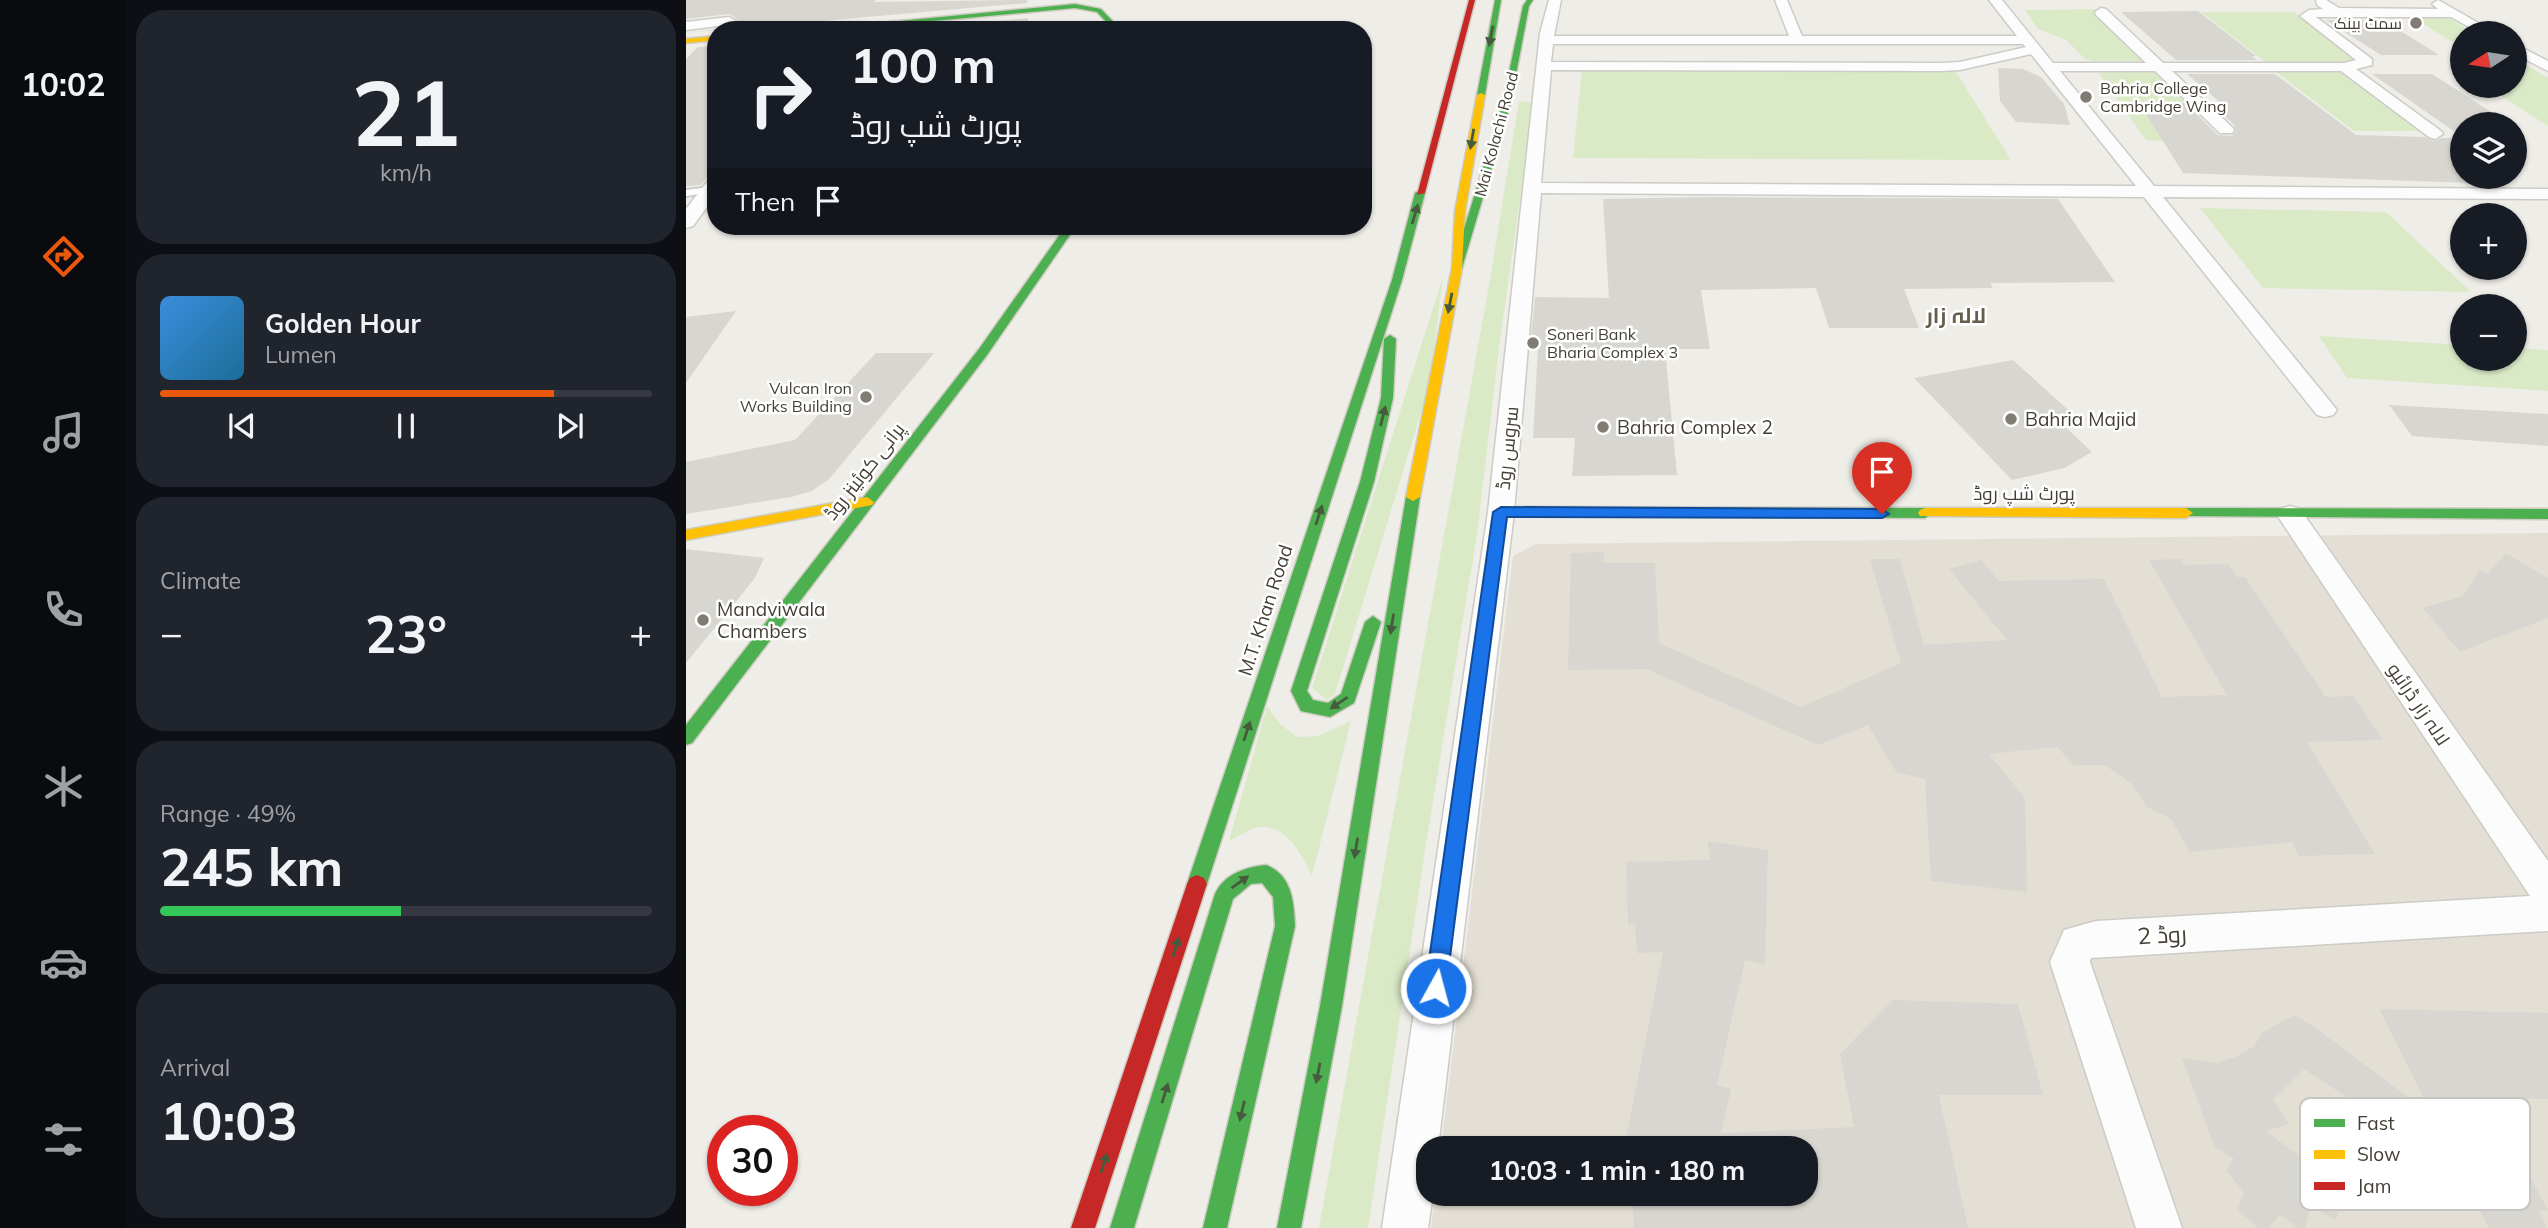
<!DOCTYPE html>
<meta charset="utf-8">
<style>
:root{--surface:#171b24;--page:#20242c;--text:#f1f3f6;--muted:#9ea1a6;--line:#363941;--accent:#ea580c}
body{margin:0;font-family:Mulish,Cairo,sans-serif;background:var(--page);color:var(--text);height:100vh;display:flex;flex-direction:column;font-size:26px;white-space:nowrap}
*{box-sizing:border-box;margin:0}
p{font-size:23px;color:var(--muted)}
.icon{flex:none;width:38px;height:38px;fill:none;stroke:currentColor;stroke-width:2;stroke-linecap:round;stroke-linejoin:round}
.map{position:relative;flex:1;overflow:hidden}
.drawer{display:flex;flex-direction:column;gap:10px;padding:10px;background:#0d0f14;width:560px}
.drawer>*{flex:none}
.hud{position:absolute;left:21px;top:21px;width:665px;height:214px;border-radius:28px;box-shadow:0 2px 5px #0004;background:#171b24;color:var(--text);overflow:hidden}
.needle{width:46px;rotate:258deg}
.buttons{position:absolute;left:1764px;top:21px;display:grid;gap:14px}
.buttons a{display:grid;place-items:center;width:77px;height:77px;border-radius:50%;background:var(--surface);box-shadow:0 2px 5px #0004;font-size:35px}
.speed{position:absolute;left:21px;top:1115px;display:flex;gap:14px;font-size:35px;font-weight:700;text-align:center}
.speed>*{display:grid;place-content:center;width:91px;height:91px;border-radius:50%;background:var(--surface);box-shadow:0 2px 5px #0004;line-height:1}
.speed .limit{border:10px solid #d22;background:#fff;color:#111}
.pin{position:absolute;display:grid;place-items:center;width:60px;height:60px;color:#fff;margin:-72px -30px;border-radius:50% 50% 50% 0;rotate:-45deg;box-shadow:0 0 7px #0007}
.pin .icon{rotate:45deg}
.me{position:absolute;width:77px;margin:-38px;rotate:7deg;stroke-linejoin:round;filter:drop-shadow(0 0 5px #0008)}
.turn{display:flex;align-items:center;gap:24px;height:147px;padding:0 28px;font-size:32px}
.turn .icon{width:91px;height:91px;stroke-width:2.5}
.turn b{display:block;font-size:49px;line-height:60px}
.then{display:flex;align-items:center;height:66px;padding:0 28px;background:#0003;gap:14px;font-size:26px}
.big{font-size:52px;font-weight:700;line-height:1.1}
.drawer .widget{flex:1;display:flex;flex-direction:column;justify-content:center;gap:10px;min-width:0;padding:0 24px;border-radius:28px;background:var(--page)}
.drawer .dial{align-items:center;gap:0}
.dial b{font-size:91px;line-height:1}
.song{display:flex;align-items:center;gap:21px}
.cover{width:84px;height:84px;border-radius:10px;background:linear-gradient(135deg,hsl(210 70% 55%),hsl(200 70% 35%))}
.played{height:7px;border-radius:4px;background:linear-gradient(90deg,var(--accent) 80%,var(--line) 80%)}
.keys{display:flex;justify-content:space-around;direction:ltr}
.heat{display:flex;justify-content:space-between;align-items:center;font-size:38px;direction:ltr}
.charge{height:10px;border-radius:5px;background:linear-gradient(90deg,#34c759 49%,var(--line) 0)}
.trip{position:absolute;left:730px;top:1136px;width:402px;height:70px;border-radius:28px;background:var(--surface);box-shadow:0 2px 5px #0004;font-weight:700;line-height:70px;text-align:center}
main{display:flex;flex:1;min-height:0}
.tab-bar{display:flex;flex-direction:column;width:126px;justify-content:space-around;align-items:center;background:#090b0e;color:var(--muted)}
.tab-bar .icon{width:49px;height:49px}
.tab-bar .active{color:var(--accent)}
.tab-bar b{font-size:32px;color:var(--text)}
.map>svg:first-child{display:block}
.residential{fill:#e3dfd5}
.green{fill:#daeac7}
.building{fill:#d8d6d0}
.lines{fill:none;stroke-linecap:round;stroke-linejoin:round}
.lane-casing{stroke:#cdcbc5;stroke-width:4}
.street-casing{stroke:#cdcbc5;stroke-width:3}
.fast-casing{stroke:#cecbbf;stroke-width:3}
.slow-casing{stroke:#cecbbf;stroke-width:3}
.jam-casing{stroke:#cecbbf;stroke-width:3}
.lane{fill:#fcfcfc;fill-rule:evenodd}
.street{fill:#fcfcfc;fill-rule:evenodd}
.fast{fill:#4caf50;fill-rule:evenodd}
.slow{fill:#ffc107;fill-rule:evenodd}
.jam{fill:#c62828;fill-rule:evenodd}
.oneway{fill:#465b3b}
.route{fill:#1a73e8;stroke:#114b97;stroke-width:2}
.poi-dot{fill:#807c73;stroke:#fff;stroke-width:2.5}
.labels{text-anchor:middle;stroke-width:5;stroke-linejoin:round;paint-order:stroke}
.far-poi-label{font-size:16px;fill:#443f34;stroke:#fff;text-anchor:end}
.far-street-label{font-size:16px;fill:#443f34;stroke:#fff}
.poi-label{font-size:19px;fill:#443f34;stroke:#fff;text-anchor:start}
.street-label{font-size:19px;fill:#443f34;stroke:#fff}
.far-district-label{font-size:21px;font-weight:bold;fill:#675e4b;stroke:#fff}
.near-street-label{font-size:23px;fill:#443f34;stroke:#fff}
.key{fill:#fff;stroke:#c7c5c2;stroke-width:2}
.key-label{font-size:19px;fill:#443f34}
</style>
<main>
<nav class="tab-bar">
<b>10:02</b>
<svg class="icon active" aria-label="directions" viewBox="0 0 24 24"><path d="M12 3l9 9-9 9-9-9zM9 14v-3h6M13 9l2 2-2 2"/></svg>
<svg class="icon" aria-label="music" viewBox="0 0 24 24"><path d="M9 18V5l10-2v13"/><circle cx="6" cy="18" r="3"/><circle cx="16" cy="16" r="3"/></svg>
<svg class="icon" aria-label="phone" viewBox="0 0 24 24"><path d="M5 4h4l2 5-3 2q2 4 5 5l2-3 5 2v4C11 20 4 13 5 4z"/></svg>
<svg class="icon" aria-label="climate" viewBox="0 0 24 24"><path d="M12 3v18M4 7l16 10M4 17L20 7"/></svg>
<svg class="icon" aria-label="car" viewBox="0 0 24 24"><path d="M5 17H2v-5l4-1 3-4h7l3 4 3 1v5h-3M9 17h6M6 11h13"/><circle cx="7" cy="17" r="2"/><circle cx="17" cy="17" r="2"/></svg>
<svg class="icon" aria-label="filters" viewBox="0 0 24 24"><path d="M4 7h16M4 17h16"/><circle cx="9" cy="7" r="2"/><circle cx="15" cy="17" r="2"/></svg>
</nav>
<section class="drawer">
<div class="widget dial"><b>21</b><p>km/h</p></div>
<div class="widget">
<div class="song"><i class="cover"></i><div><b>Golden Hour</b><p>Lumen</p></div></div>
<div class="played"></div>
<div class="keys"><svg class="icon" aria-label="previous" viewBox="0 0 24 24"><path d="M18 5L8 12l10 7zM5 5v14"/></svg><svg class="icon" aria-label="pause" viewBox="0 0 24 24"><path d="M8 5v14M16 5v14"/></svg><svg class="icon" aria-label="next" viewBox="0 0 24 24"><path d="M6 5l10 7-10 7zM19 5v14"/></svg></div>
</div>
<div class="widget"><p>Climate</p>
<div class="heat"><a>−</a><b class="big">23°</b><a>+</a></div>
</div>
<div class="widget"><p>Range · 49%</p><b class="big">245 km</b><div class="charge"></div></div>
<div class="widget"><p>Arrival</p><b class="big">10:03</b></div>
</section>
<div class="map">
<svg width="1862" height="1228" viewBox="0 0 1862 1228">
<rect width="100%" height="100%" fill="#eeede8"/>
<path class="residential" d="M1862,533v695h-1117l4,-34h371v-46h-365l72,-592 23,-12z"/>
<path class="green" d="M1412,9l50,49 -3,3h-53l-8,-3 -18,-18 -28,-11 -13,-19z
M1515,12h93l64,48 -9,2h-83z
M1728,18h35l25,15h-12v15z
M1829,58l33,20v48l-62,-40h29z
M1585,68l69,2 83,61h-69z
M1468,69l34,33h-21l-4,39 -17,-1 -47,-67z
M896,70l374,2 55,88 -438,-2z
M833,101l15,2 -34,237 -23,195 -51,309 -58,384h-49l169,-937z
M1514,208l186,4 85,80 -208,-4z
M757,277l-13,106 -95,311 -8,6 -15,-12z
M1633,336l143,9v14h53v-11l33,2v41l-201,-13z
M581,706l13,18 17,13 21,-1 33,-15 -39,155c-11,-21 -24,-51 -53,-49 -9,1 -21,10 -30,14z"/>
<path class="building" d="M0,0h190l-2,2 153,-2v3l-217,19 -11,8h-83l-30,3 48,-6 5,-7 -10,-6 -43,5z
M1512,11l58,45h-4l5,4h-81l-55,-48z
M342,18v4l-127,8z
M1640,20h57l56,35h-58z
M30,46v128l-8,2 -7,9 -15,1v-127l12,-12z
M1312,68l25,1 18,8 23,27 6,21 -54,-3 -16,-21z
M1501,74h88l81,61 69,2 9,4 8,-3h20v25l-7,5 16,15 -288,-10 -45,-72 47,2 33,32 14,1 4,-5 -2,-6 -22,-21 11,1z
M1686,74h60l78,50h-48v13z
M1024,197l348,2 57,83 -125,1 3,5 -89,1 15,39h-90l-13,-40 -115,2 9,59h-45l12,126 -105,1 3,-38h-42l5,-90h-8l5,-51 74,1 -6,-99z
M50,311l-50,72v-66z
M190,353h58l-105,126 -17,12 -21,6 -105,17v-52l109,-22z
M1327,360l63,57 -17,4 33,31 -28,16 -52,12 -98,-102z
M1703,405l159,9v32l-136,-10z
M0,549l78,9 -9,20 -69,85z
M918,552l-1,11h52l4,80 142,64 100,-44 -31,-104h30l24,86 83,-5 -58,-71 32,-9 18,21 105,-2 58,118 65,-2 -78,-135 32,-1 4,6 43,-1 9,13h8l81,120 27,-1 30,44 -76,2 68,112 -76,2 -7,-14 -102,10 -19,-33 -24,-12 -15,-23 -27,-19h-31l-17,-18 -68,7 36,44 2,94 -96,-11 -6,-102 -28,-6 -29,-48 -50,20 -172,-76 -78,1 3,-117z
M1820,553l42,25v40l-88,34 -37,-44 40,-12 17,-26 8,4z
M1022,841l60,9 -3,115 -20,-5 -28,125 14,4 -10,44 133,-6 -14,-73 53,-54 125,4 25,91h-104l29,133h-334l-2,-34h174v-46h-178l-1,-15 36,-181 -26,1 -2,-29 -7,1 -2,-63 84,-2z
M1693,1009l169,4v86l-61,-1 61,112h-10l9,18h-58l-52,-103 -61,7 -17,-27 -55,-36 -31,31 16,24 -23,7 77,59 -7,31 -25,-16 -6,23h-7l-18,-14 -11,14h-11l-21,-19 7,-17 -18,-21 8,-12 -20,-13 -32,-88 35,5 21,-7 16,-10 9,-14 32,-17 21,13 117,88z"/>
<g class="lines">
<defs>
<path id="lane" d="M24,187l4,3 -1,2 -27,4v-6z"/>
<path id="street" d="M863,0h12l-7,36h235l-14,-36h12l15,36h215l-28,-36h13l51,63h93l-50,-48 -1,-3 6,-4 5,1 57,54h181l12,-3 -56,-44 9,-6 14,-1 -6,-4 -1,-5h10l13,8 99,1 -6,-5 6,-4 58,33h-16l-29,-16h-135l56,42v6l-16,4 85,62 2,3 -8,5 -6,-2 -88,-66h-169l60,56 2,3 -2,3h-12l-65,-62h-95l94,115 394,3v10l-385,-2 170,208 4,5 -4,5 -8,2 -8,-2 -173,-218 -603,-4 -27,319 -76,636h-10v46h5l-5,34h-46l106,-716 52,-479zM867,44h470l3,3 -66,15 -19,1 -390,-1zM1345,54l105,132 -595,-3 10,-113 390,1 19,-1z
M43,17l7,4 -2,3 -48,6v-8z
M1829,44l33,17v10l-33,-17z
M30,177v18l-23,31 -7,2v-19l24,-31z
M1604,506l10,3 248,352v70l-457,27 -1,4 92,266h-46l-86,-266 14,-32 32,-9 434,-25 -253,-381 3,-6z"/>
<path id="fast" d="M809,0h6l-16,95 -4,2 -4,-2z
M841,0h6l-4,6 -19,100 -48,162 -9,2 -1,-2 50,-162 21,-100z
M389,4l26,5 20,21h-7l-17,-18 -22,-4 -239,22h-29z
M734,190l5,3 -23,87 -195,604 -3,6 -7,3 -7,-3 -3,-6 205,-604 23,-87z
M380,226h10l-89,129 -295,388 -6,2v-20l293,-376z
M704,335l6,4 -3,59 -19,84 -67,209 6,9 15,3 13,-9 24,-72 8,-6 8,6 -27,81 -24,14 -29,-6 -10,-20 69,-209 21,-84 3,-59z
M727,493l7,4 -78,509 -41,222h-24l43,-222 86,-509z
M815,507l424,1 7,5 -7,5 -429,-3 -2,-3z
M1500,508l362,1v10l-367,-3 -2,-3 2,-3z
M580,865c26,10 28,37 29,61l-68,302h-24l72,-302 -2,-29 -11,-14 -11,1 -18,15 -99,329h-24l105,-334c9,-20 31,-27 51,-29z"/>
<path id="slow" d="M30,36v4l-30,3v-4z
M795,93l4,2 -20,116 -3,57 -42,229 -7,4 -7,-4 46,-229 3,-57 22,-116z
M181,497l7,5 -2,3 -186,35v-10z
M1239,508h261l7,5 -7,5 -266,-2 -2,-3 2,-3z"/>
<path id="jam" d="M783,0h6l-50,193 -8,2z
M511,875l7,3 3,6 -112,344h-24l116,-344 3,-6z"/>
</defs>
<use href="#lane" class="lane-casing"/>
<use href="#street" class="street-casing"/>
<use href="#fast" class="fast-casing"/>
<use href="#slow" class="slow-casing"/>
<use href="#jam" class="jam-casing"/>
<use href="#lane" class="lane"/>
<use href="#street" class="street"/>
<use href="#fast" class="fast"/>
<use href="#slow" class="slow"/>
<use href="#jam" class="jam"/>
</g>
<defs><path id="oneway-solid" d="M-6-.8H1V-3.2L6.5 0L1 3.2V.8H-6Z" transform="scale(1.75)"/></defs>
<g class="oneway">
<use href="#oneway-solid" transform="translate(805 36) rotate(101)"/>
<use href="#oneway-solid" transform="translate(786 139) rotate(100)"/>
<use href="#oneway-solid" transform="translate(729 214) rotate(-74)"/>
<use href="#oneway-solid" transform="translate(764 303) rotate(101)"/>
<use href="#oneway-solid" transform="translate(697 416) rotate(-76)"/>
<use href="#oneway-solid" transform="translate(633 515) rotate(-72)"/>
<use href="#oneway-solid" transform="translate(706 624) rotate(99)"/>
<use href="#oneway-solid" transform="translate(653 703) rotate(146)"/>
<use href="#oneway-solid" transform="translate(561 731) rotate(-72)"/>
<use href="#oneway-solid" transform="translate(670 848) rotate(99)"/>
<use href="#oneway-solid" transform="translate(554 882) rotate(-35)"/>
<use href="#oneway-solid" transform="translate(490 947) rotate(-72)"/>
<use href="#oneway-solid" transform="translate(632 1073) rotate(101)"/>
<use href="#oneway-solid" transform="translate(479 1093) rotate(-73)"/>
<use href="#oneway-solid" transform="translate(556 1111) rotate(103)"/>
<use href="#oneway-solid" transform="translate(418 1163) rotate(-72)"/>
</g>
<path class="route" d="M815,507l381,2 7,5 -7,4 -375,-1 -61,471 -3,8 -7,3 -8,-3 -3,-8 68,-476z"/>
<g class="poi-dot">
<circle cx="1730" cy="23" r="7"/>
<circle cx="1400" cy="97" r="7"/>
<circle cx="847" cy="343" r="7"/>
<circle cx="180" cy="397" r="7"/>
<circle cx="1325" cy="419" r="7"/>
<circle cx="917" cy="427" r="7"/>
<circle cx="17" cy="620" r="7"/>
</g>
<g class="labels">
<g class="far-poi-label">
<text x="1716" y="29">سمٹ بینک</text>
<text x="1414" y="94" text-anchor="start">Bahria College<tspan x="1414" dy="18">Cambridge Wing</tspan></text>
<text x="861" y="340" text-anchor="start">Soneri Bank<tspan x="861" dy="18">Bharia Complex 3</tspan></text>
<text x="166" y="394">Vulcan Iron<tspan x="166" dy="18">Works Building</tspan></text>
</g>
<g class="far-street-label">
<text transform="translate(810 134) rotate(-75)" y="6">Mai Kolachi Road</text>
</g>
<g class="poi-label">
<text x="1339" y="426">Bahria Majid</text>
<text x="931" y="434">Bahria Complex 2</text>
<text x="31" y="616">Mandviwala<tspan x="31" dy="22">Chambers</tspan></text>
</g>
<g class="street-label">
<text transform="translate(821 448) rotate(-84)" y="7">سروس روڈ</text>
<text transform="translate(178 471) rotate(-52)" y="7">پرانی کوئینز روڈ</text>
<text x="1338" y="500">پورٹ شپ روڈ</text>
<text transform="translate(579 610) rotate(-72)" y="7">M.T. Khan Road</text>
<text transform="translate(1733 704) rotate(56)" y="7">لالہ زار ڈرائیو</text>
</g>
<g class="far-district-label">
<text x="1270" y="323">لالہ زار</text>
</g>
<g class="near-street-label">
<text transform="translate(1476 935) rotate(-3)" y="8">روڈ 2</text>
</g>
</g>
<rect x="1614" y="1098" width="230" height="112" rx="10" class="key"/>
<rect x="1628" y="1119" width="31" height="8" fill="#4caf50"/>
<rect x="1628" y="1150" width="31" height="9" fill="#ffc107"/>
<rect x="1628" y="1182" width="31" height="8" fill="#c62828"/>
<g class="key-label">
<text x="1671" y="1130">Fast</text>
<text x="1671" y="1161">Slow</text>
<text x="1671" y="1193">Jam</text>
</g>
</svg>
<div class="buttons">
<a><svg class="needle" viewBox="-14 -14 28 28"><path d="M0-13l5 13h-10z" fill="#e53935"/><path d="M0 13l5-13h-10z" fill="#9ea1a6"/></svg></a>
<a><svg class="icon" aria-label="layers" viewBox="0 0 24 24"><path d="M12 4l9 5-9 5-9-5zM3 14l9 5 9-5"/></svg></a>
<a>+</a>
<a>−</a>
</div>
<div class="speed"><div class="limit">30</div></div>
<div class="pin" style="left:1196px;top:514px;background:#d93025"><svg class="icon" aria-label="arrive" viewBox="0 0 24 24"><path d="M6 21V4h12l-3 4 3 4H6"/></svg></div>
<svg class="me" style="left:750px;top:988px" viewBox="-20 -20 40 40"><circle r="17" fill="#1a73e8" stroke="#fff" stroke-width="3"/><path d="M0-11L8 9 0 5-8 9z" fill="#fff"/></svg>
<div class="trip">10:03 · 1 min · 180 m</div>
<div class="hud">
<div class="turn"><svg class="icon" aria-label="right" viewBox="0 0 24 24"><path d="M7 20v-9h11M14 6l5 5-5 5"/></svg><div><b>100 m</b>پورٹ شپ روڈ</div></div>
<div class="then">Then<svg class="icon" aria-label="arrive" viewBox="0 0 24 24"><path d="M6 21V4h12l-3 4 3 4H6"/></svg></div>
</div>
</div>
</main>
